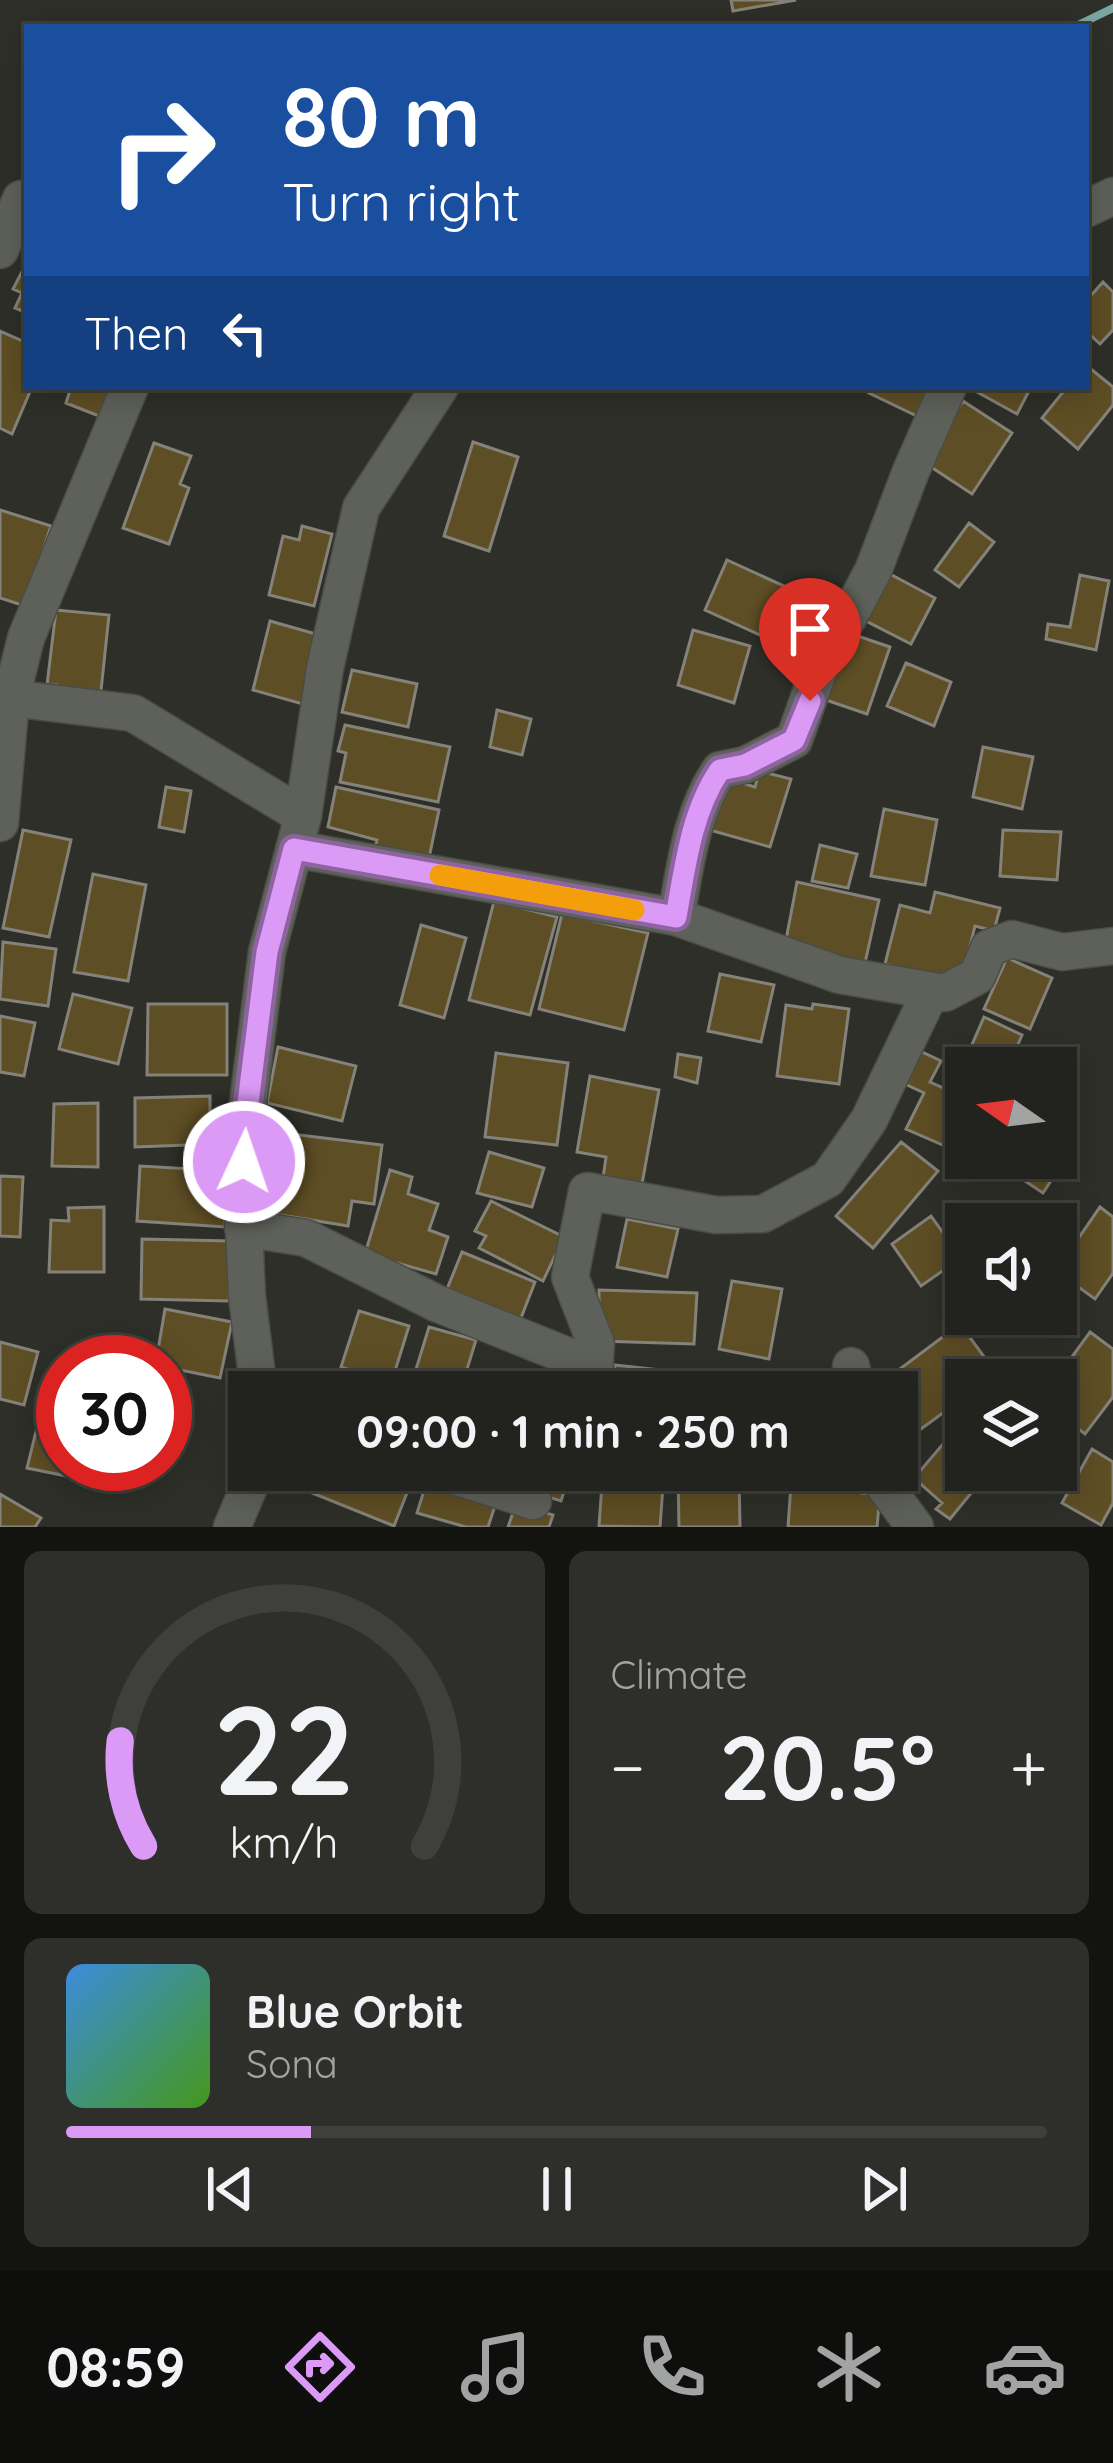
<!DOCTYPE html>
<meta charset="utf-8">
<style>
:root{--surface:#22231e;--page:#2e2f2b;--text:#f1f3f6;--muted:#a2a4a4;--line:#3f403c;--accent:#db9af6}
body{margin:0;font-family:Quicksand,sans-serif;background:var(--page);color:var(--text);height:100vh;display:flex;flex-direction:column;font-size:45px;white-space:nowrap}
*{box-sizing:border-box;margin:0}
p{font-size:39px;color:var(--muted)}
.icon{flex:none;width:66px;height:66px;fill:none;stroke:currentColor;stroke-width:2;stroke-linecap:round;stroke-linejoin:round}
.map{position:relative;height:1527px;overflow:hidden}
.panel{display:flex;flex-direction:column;gap:24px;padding:24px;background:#131310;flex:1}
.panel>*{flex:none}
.top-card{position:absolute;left:24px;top:24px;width:1065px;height:366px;border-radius:0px;box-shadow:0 6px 30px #0003,0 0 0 3px var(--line);background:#1a4fa0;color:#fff;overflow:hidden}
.needle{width:78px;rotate:284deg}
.controls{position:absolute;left:945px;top:1047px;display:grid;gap:24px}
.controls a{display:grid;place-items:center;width:132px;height:132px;border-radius:0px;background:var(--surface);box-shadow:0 6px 30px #0003,0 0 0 3px var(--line);font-size:60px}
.speed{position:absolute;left:36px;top:1335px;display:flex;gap:24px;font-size:60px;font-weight:700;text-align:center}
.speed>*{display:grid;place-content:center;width:156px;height:156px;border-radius:50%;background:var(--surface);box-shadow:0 6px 30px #0003,0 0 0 3px var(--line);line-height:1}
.speed .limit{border:18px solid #d22;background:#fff;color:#111}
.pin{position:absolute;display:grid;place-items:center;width:102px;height:102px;color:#fff;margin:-123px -51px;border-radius:50% 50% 50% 0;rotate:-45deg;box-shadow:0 0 12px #0007}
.pin .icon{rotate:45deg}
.me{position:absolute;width:132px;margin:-66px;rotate:3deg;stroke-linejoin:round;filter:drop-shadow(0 0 9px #0008)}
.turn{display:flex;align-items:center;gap:42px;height:252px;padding:0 60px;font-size:54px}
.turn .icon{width:156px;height:156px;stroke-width:2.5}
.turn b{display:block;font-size:84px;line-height:102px}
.then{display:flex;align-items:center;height:114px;padding:0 60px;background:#0003;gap:24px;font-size:45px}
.big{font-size:90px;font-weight:800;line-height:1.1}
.panel .tile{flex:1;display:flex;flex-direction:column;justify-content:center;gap:18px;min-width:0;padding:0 42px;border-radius:18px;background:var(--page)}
.panel .dial{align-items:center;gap:0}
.dial svg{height:312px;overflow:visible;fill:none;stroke:var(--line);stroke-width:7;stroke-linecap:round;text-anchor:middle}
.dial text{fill:var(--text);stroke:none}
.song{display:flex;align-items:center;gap:36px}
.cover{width:144px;height:144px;border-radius:18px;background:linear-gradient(135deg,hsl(210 70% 55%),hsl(100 70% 35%))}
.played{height:12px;border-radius:6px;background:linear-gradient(90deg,var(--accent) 25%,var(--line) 25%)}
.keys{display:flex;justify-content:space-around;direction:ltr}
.heat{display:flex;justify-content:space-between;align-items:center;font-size:66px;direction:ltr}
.panel .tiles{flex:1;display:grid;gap:24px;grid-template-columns:1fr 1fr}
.tile:last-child{grid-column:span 2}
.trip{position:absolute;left:228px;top:1371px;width:690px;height:120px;border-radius:0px;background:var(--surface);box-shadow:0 6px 30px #0003,0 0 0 3px var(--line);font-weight:800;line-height:120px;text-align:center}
.tab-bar{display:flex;height:192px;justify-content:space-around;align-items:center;background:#0e0e0c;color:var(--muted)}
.tab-bar .icon{width:84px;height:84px}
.tab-bar .current{color:var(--accent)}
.tab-bar b{font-size:54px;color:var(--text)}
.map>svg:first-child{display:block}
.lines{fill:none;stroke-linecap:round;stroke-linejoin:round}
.stream{stroke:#7ba59f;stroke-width:8}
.building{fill:#5e4e25;stroke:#85827a;stroke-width:3}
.minor-casing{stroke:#4a4c46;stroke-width:39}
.minor{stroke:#5e6159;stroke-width:36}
.route-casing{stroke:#8e64a0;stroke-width:30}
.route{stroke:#db9af6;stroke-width:21}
.slow{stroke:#f59e0b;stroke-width:21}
</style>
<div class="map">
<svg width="1113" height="1527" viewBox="0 0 1113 1527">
<rect width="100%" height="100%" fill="#2d2f28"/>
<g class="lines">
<path class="stream" d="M1074,27l39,-19"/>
</g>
<path class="building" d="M731,0h65l-63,11z
M27,262v51l-12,-5 7,-15 -9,-4z
M1103,282l10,10v38l-13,14 -14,-13v-30z
M0,331l27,12v44h5l-20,47 -12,-6z
M1086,365l27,22v18l-35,44 -36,-31 25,-31h19z
M71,387h51l-13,33 -43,-17z
M872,387h65l-14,32 -54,-26z
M980,387h51l-14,27 -40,-22z
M963,401l49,32 -40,61 -50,-33z
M473,442l45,15 -29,94 -45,-15z
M154,443l37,13 -11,28 9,4 -20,56 -46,-16z
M0,510l51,16 -26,80 -25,-8z
M969,523l25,19 -35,45 -24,-17z
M302,526l30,8 -18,72 -45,-11 14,-59 16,4z
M727,560l70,32 -22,50 -70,-32z
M890,574l45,24 -24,46 -45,-23z
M1080,575l29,6 -13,69 -50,-11 2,-15 22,3z
M56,610l53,5 -9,85 -43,-5v-10h-10z
M270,621l53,15 -17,69 -53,-15z
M693,630l57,16 -16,57 -56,-18z
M846,632l44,15 -23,67 -44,-15z
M906,663l45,19 -17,44 -47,-20z
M352,670l65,14 -9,43 -66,-15z
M497,710l34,9 -9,36 -32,-8z
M345,725l105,22 -12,55 -98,-20 6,-29 -8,-2z
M983,747l50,10 -11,52 -49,-12z
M759,771l32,8 -21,68 -64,-18 17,-52 32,10z
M166,787l25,4 -7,41 -25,-5z
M336,787l103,23 -10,48 -54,-11 2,-7 -49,-13z
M884,809l53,11 -12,65 -54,-9z
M23,830l48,10 -22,97 -46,-9z
M1003,830l58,2 -4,48 -57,-4z
M820,845l37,9 -9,34 -36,-7z
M93,874l53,11 -18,96 -54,-9z
M797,882l82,18 -14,63 -80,-18z
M935,892l65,16 -6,23 -19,-5 -14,57 -76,-19 15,-59 30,8z
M494,901l63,16 -27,98 -61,-15z
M562,914l86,19 -24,97 -85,-21z
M421,925l45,13 -22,80 -44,-13z
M3,942l53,7 -8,57 -48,-7z
M1007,958l45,20 -22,51 -46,-20z
M720,974l54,11 -13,57 -53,-11z
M73,994l59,14 -14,56 -59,-15z
M148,1004h79v71h-80z
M813,1004l36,5 -10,75 -62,-8 9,-71 26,4z
M0,1016l35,7 -11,53 -24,-4z
M984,1017l38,18 -14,33h-42v15l-9,-4z
M278,1047l78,19 -14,55 -75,-18z
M920,1051l21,10 -11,21 36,16v42l-5,13 -55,-24 18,-36 -19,-9z
M496,1053l72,10 -11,82 -72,-8z
M678,1054l23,4 -4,25 -22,-6z
M590,1076l69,14 -17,94 -39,-6 3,-21 -29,-5z
M210,1096v16h20l-1,20 -16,2 1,10 -79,3v-49z
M98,1103v64l-46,-1 2,-62z
M283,1133l99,12 -8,59 -22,-3 -4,25 -92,-15 9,-64 16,2z
M901,1142l37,29 -65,77 -37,-32z
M489,1152l55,16 -12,39 -55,-14z
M1019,1158h35l8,6 -19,29 -33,-22z
M192,1161l35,3 -2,63 -88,-6 3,-55 52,3z
M390,1170l22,7 -4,17 30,10 -9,26 19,7 -12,37 -71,-20z
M0,1176l23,1 -3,60 -20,-1z
M491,1201l73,36 -21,44 -64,-33 7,-12 -11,-5z
M104,1207v65h-55l2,-52 18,1 -1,-13z
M1100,1207l13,10v56l-18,26 -39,-28z
M931,1216l30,42 -40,28 -29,-42z
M627,1219l51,10 -11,48 -50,-10z
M142,1239l88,2 -1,60 -88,-2z
M462,1252l73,30 -16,41 -74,-29z
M732,1281l50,8 -13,70 -50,-10z
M599,1290l98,3 -3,51 -95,-3z
M165,1309l67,13 -12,56 -55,-11v-5h-9z
M359,1311l50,15 -18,58 -50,-17z
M960,1324l36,49 -9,7h-21v16l-49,36 -20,-27v-13h-9l-7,-9z
M429,1327l47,13 -16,52h-51z
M1090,1332l23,17v48l-28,37 -29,-22 -1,-32z
M0,1342l38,10 -14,53 -24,-6z
M615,1365l74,8 -2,19h-76z
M41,1411l22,6v47h11l-3,13 -44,-9z
M966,1417v53h24l-40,49 -14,-10 6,-6 -28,-25z
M1092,1449l21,13v41l-12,22 -39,-22z
M261,1470h127l24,10 -18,46 -134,-54z
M459,1470h112l-10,31z
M603,1470l61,2 -4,55 -61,-1z
M792,1470h72l-2,23 18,1 -3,33h-89z
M678,1473h61l1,54h-61z
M426,1484l70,19 -8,24h-22l-49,-14z
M0,1494l41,24 -6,9h-35z
M516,1504l37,11 -4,12h-41z"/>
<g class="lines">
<defs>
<path id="minor" d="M1086,209l27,-13
M0,250l21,-51
M0,699l11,-1 122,15 170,103
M0,823l11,-125 15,-60 104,-251
M294,849l382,68 164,58 105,18 32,-17 12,-28 23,-9 50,13 51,-6
M676,917c9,-49 15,-105 44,-147l25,-5 49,-25 33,-93 21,-29 25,-47 38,-100 37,-84
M243,1228l63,10 130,65 159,64
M851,1366l6,26
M259,1392l-12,-96 -4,-91 3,-86 21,-167 36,-136 22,-148 36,-160 79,-121
M593,1392l3,-48 -26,-67 17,-86 129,24 47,-1 65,-35 41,-59 62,-129
M436,1470l97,31
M878,1470l2,10 35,47
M232,1527l17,-40 3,-17"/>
</defs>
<use href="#minor" class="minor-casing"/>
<use href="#minor" class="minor"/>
</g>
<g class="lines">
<defs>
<path id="route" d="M244,1162l2,-43 21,-167 27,-103 382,68c9,-49 15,-105 44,-147l25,-5 49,-25 16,-39"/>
</defs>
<use href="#route" class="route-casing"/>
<use href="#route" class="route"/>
<path class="slow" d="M440,875l194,35"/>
</g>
</svg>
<div class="controls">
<a><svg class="needle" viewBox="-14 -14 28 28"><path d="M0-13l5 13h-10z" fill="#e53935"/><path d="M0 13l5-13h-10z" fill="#a2a4a4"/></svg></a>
<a><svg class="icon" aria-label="sound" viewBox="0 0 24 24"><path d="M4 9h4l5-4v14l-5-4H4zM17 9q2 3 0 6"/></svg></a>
<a><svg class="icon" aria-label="layers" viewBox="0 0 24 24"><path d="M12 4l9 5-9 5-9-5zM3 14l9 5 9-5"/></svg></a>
</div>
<div class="speed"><div class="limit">30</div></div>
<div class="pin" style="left:810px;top:701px;background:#d93025"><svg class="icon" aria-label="arrive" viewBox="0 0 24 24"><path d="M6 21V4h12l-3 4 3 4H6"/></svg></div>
<svg class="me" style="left:244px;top:1162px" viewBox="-20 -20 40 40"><circle r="17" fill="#db9af6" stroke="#fff" stroke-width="3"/><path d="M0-11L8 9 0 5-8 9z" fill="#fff"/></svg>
<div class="trip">09:00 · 1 min · 250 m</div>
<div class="top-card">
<div class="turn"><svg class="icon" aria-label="right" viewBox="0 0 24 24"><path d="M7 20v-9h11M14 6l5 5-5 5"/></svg><div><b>80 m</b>Turn right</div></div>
<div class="then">Then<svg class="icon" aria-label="left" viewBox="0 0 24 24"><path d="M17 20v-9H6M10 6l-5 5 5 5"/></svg></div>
</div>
</div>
<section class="panel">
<div class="tiles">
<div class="tile dial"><svg viewBox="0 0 100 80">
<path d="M14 69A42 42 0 1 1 86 69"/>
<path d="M14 69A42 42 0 0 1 8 42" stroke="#db9af6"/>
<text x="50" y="56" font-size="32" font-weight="700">22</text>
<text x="50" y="72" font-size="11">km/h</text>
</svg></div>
<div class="tile"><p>Climate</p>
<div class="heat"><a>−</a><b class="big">20.5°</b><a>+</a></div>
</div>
<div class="tile">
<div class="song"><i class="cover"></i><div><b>Blue Orbit</b><p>Sona</p></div></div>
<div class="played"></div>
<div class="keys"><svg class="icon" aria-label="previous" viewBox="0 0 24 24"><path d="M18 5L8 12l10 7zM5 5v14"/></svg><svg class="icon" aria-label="pause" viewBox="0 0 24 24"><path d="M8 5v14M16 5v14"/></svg><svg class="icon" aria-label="next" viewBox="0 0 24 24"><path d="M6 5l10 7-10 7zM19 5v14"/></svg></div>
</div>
</div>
</section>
<nav class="tab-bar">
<b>08:59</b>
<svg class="icon current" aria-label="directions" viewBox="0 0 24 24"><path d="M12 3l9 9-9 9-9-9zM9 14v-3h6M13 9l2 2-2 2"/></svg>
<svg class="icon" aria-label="music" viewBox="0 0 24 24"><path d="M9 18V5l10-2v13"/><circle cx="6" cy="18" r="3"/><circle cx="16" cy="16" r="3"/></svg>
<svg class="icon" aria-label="phone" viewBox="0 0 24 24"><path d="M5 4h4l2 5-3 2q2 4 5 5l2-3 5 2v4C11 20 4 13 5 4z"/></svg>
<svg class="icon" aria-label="climate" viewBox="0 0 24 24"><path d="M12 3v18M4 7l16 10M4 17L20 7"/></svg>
<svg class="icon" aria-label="car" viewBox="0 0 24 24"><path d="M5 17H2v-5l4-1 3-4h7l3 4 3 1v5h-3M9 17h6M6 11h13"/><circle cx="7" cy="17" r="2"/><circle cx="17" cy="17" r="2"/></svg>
</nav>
